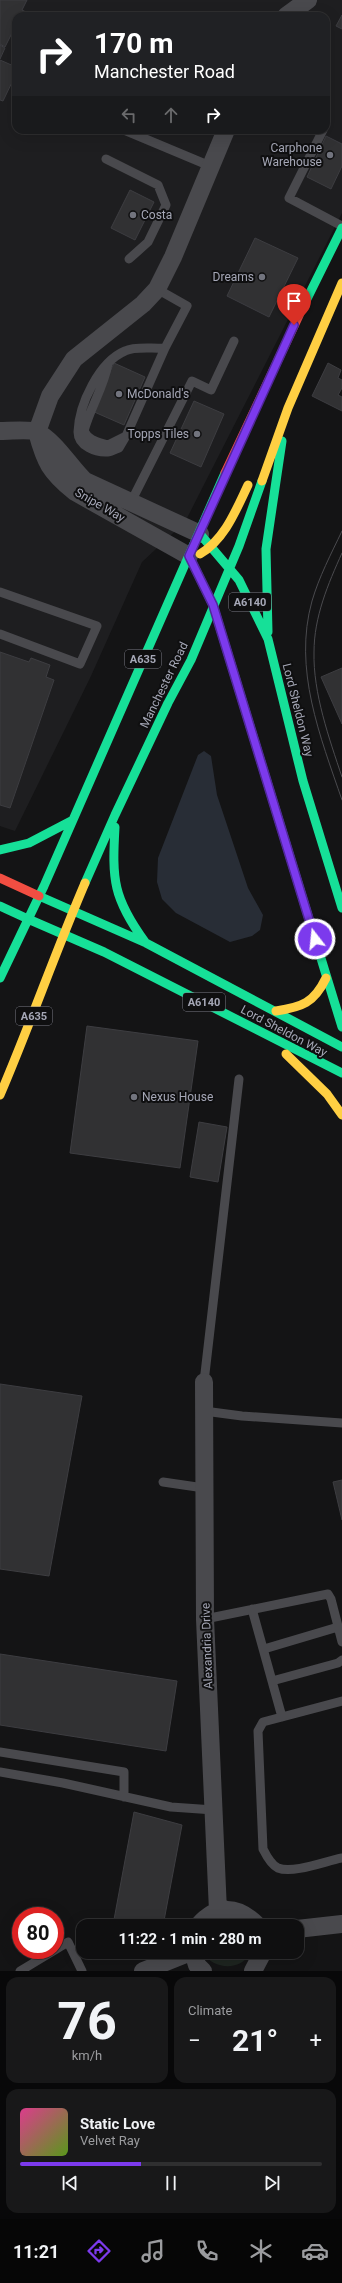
<!DOCTYPE html>
<meta charset="utf-8">
<style>
:root{--surface:#0f0f10;--page:#181819;--text:#f1f3f6;--muted:#9b9c9f;--line:#2f2f30;--accent:#7c3aed}
body{margin:0;font-family:Roboto,sans-serif;background:var(--page);color:var(--text);height:100vh;display:flex;flex-direction:column;font-size:15px;white-space:nowrap}
*{box-sizing:border-box;margin:0}
p{font-size:13px;color:var(--muted)}
.icon{flex:none;width:22px;height:22px;fill:none;stroke:currentColor;stroke-width:2;stroke-linecap:round;stroke-linejoin:round}
.map{position:relative;height:1971px;overflow:hidden}
.panel{display:flex;flex-direction:column;gap:6px;padding:6px;background:#080809;flex:1}
.panel>*{flex:none}
.banner{position:absolute;left:12px;top:12px;width:318px;height:122px;border-radius:12px;box-shadow:0 4px 16px #0002,0 0 0 1px var(--line);background:#202124;color:#fff;overflow:hidden}
.speed{position:absolute;left:12px;top:1907px;display:flex;gap:8px;font-size:20px;font-weight:700;text-align:center}
.speed>*{display:grid;place-content:center;width:52px;height:52px;border-radius:50%;background:var(--surface);box-shadow:0 4px 16px #0002,0 0 0 1px var(--line);line-height:1}
.speed .limit{border:6px solid #d22;background:#fff;color:#111}
.pin{position:absolute;display:grid;place-items:center;width:34px;height:34px;color:#fff;margin:-41px -17px;border-radius:50% 50% 50% 0;rotate:-45deg;box-shadow:0 0 4px #0007}
.pin .icon{rotate:45deg}
.me{position:absolute;width:44px;margin:-22px;rotate:344deg;stroke-linejoin:round;filter:drop-shadow(0 0 3px #0008)}
.turn{display:flex;align-items:center;gap:14px;height:84px;padding:0 16px;font-size:18px}
.turn .icon{width:52px;height:52px;stroke-width:2.5}
.turn b{display:block;font-size:28px;line-height:34px}
.lanes{display:flex;align-items:center;height:38px;padding:0 16px;background:#0003;justify-content:center;gap:20px;direction:ltr}
.lanes .off{opacity:.35}
.big{font-size:30px;font-weight:700;line-height:1.1}
.panel .tile{flex:1;display:flex;flex-direction:column;justify-content:center;gap:6px;min-width:0;padding:0 14px;border-radius:12px;background:var(--page)}
.panel .dial{align-items:center;gap:0}
.dial b{font-size:52px;line-height:1}
.song{display:flex;align-items:center;gap:12px}
.cover{width:48px;height:48px;border-radius:6px;background:linear-gradient(135deg,hsl(330 70% 55%),hsl(90 70% 35%))}
.played{height:4px;border-radius:2px;background:linear-gradient(90deg,var(--accent) 40%,var(--line) 40%)}
.keys{display:flex;justify-content:space-around;direction:ltr}
.heat{display:flex;justify-content:space-between;align-items:center;font-size:22px;direction:ltr}
.panel .tiles{flex:1;display:grid;gap:6px;grid-template-columns:1fr 1fr}
.tile:last-child{grid-column:span 2}
.trip{position:absolute;left:76px;top:1919px;width:228px;height:40px;border-radius:12px;background:var(--surface);box-shadow:0 4px 16px #0002,0 0 0 1px var(--line);font-weight:700;line-height:40px;text-align:center}
.tabs{display:flex;height:64px;justify-content:space-around;align-items:center;background:#060606;color:var(--muted)}
.tabs .icon{width:28px;height:28px}
.tabs .active{color:var(--accent)}
.tabs b{font-size:18px;color:var(--text)}
.map>svg:first-child{display:block}
.built{fill:#1e1e20;fill-rule:evenodd}
.green{fill:#1e2520}
.water{fill:#282d36}
.building{fill:#313133;stroke:#3d3d41}
.lines{fill:none;stroke-linecap:round;stroke-linejoin:round}
.lane{stroke:#49494d;stroke-width:9}
.street{stroke:#49494d;stroke-width:18}
.fast{stroke:#16e098;stroke-width:9}
.slow{stroke:#ffcf43;stroke-width:9}
.jam{stroke:#f24e42;stroke-width:9}
.tram{stroke:#4a4a4e;stroke-width:1}
.route-casing{stroke:#51269a;stroke-width:10}
.route{stroke:#7c3aed;stroke-width:7}
.poi-dot{fill:#72747e;stroke:#0f0f10;stroke-width:1.5}
.labels{text-anchor:middle;stroke-width:4;stroke-linejoin:round;paint-order:stroke}
.shield{fill:#0f0f10;stroke:#787984;stroke-width:1}
.shield-label{font-size:11px;font-weight:bold;fill:#a5a7b6}
.poi-label{font-size:12px;fill:#a5a7b6;stroke:#0f0f10;text-anchor:end}
.street-label{font-size:12px;fill:#a5a7b6;stroke:#0f0f10}
</style>
<div class="map">
<svg width="342" height="1971" viewBox="0 0 342 1971">
<rect width="100%" height="100%" fill="#141415"/>
<path class="built" d="M0,0h342v213l-157,309 -43,40 -51,114 -76,155 -15,-5zM16,16h310v114h-310z"/>
<path class="green" d="M222,1920h8l13,6h-32z
M203,1952h47c-7,19 -37,19 -47,0z"/>
<path class="water" d="M204,751l7,5 6,39 31,93 15,27 -3,15 -8,6 -22,6 -54,-29 -14,-14 -5,-17 1,-24 40,-103z"/>
<path class="building" d="M0,0h27l-5,10 10,5 -16,1v16l-3,-1 -8,16 -5,-3z
M342,15v14l-6,-3z
M0,45l5,3 -5,11z
M0,60l16,7v7l-13,27 -3,-1z
M326,136l16,8v22l-11,23 -24,-12z
M130,190l24,12 -19,38 -24,-12z
M255,238l43,20 -29,59 -42,-21z
M114,363l31,14 -21,48 -32,-14z
M328,363l13,7 -3,8 4,2v8l-4,7 4,2v14l-30,-15z
M194,401l30,13 -23,53 -31,-14z
M0,652l29,10 2,-4 19,7 -4,12 8,3 -44,128 -10,-3z
M342,668v56l-21,-47z
M87,1026l111,15 -18,127 -110,-15z
M199,1122l28,5 -9,55 -28,-5z
M0,1384l82,12 -33,180 -49,-7z
M342,1480v40l-9,-38z
M0,1654l177,27 -11,70 -166,-26z
M134,1812l48,13 -19,101 -50,-1z"/>
<g class="lines">
<path class="lane" d="M124,130l86,36
M323,130l-34,68 53,28
M106,159l52,26 8,20 -18,37 -19,17
M157,289l30,17 -22,42 -39,88 -7,12c-3,1 -8,4 -11,4 -12,1 -30,-6 -30,-20 1,-28 21,-70 47,-81 10,-5 28,-2 40,-3
M108,364c-4,23 -18,44 -24,67 5,10 14,11 24,14l18,-9
M131,502l61,-121 19,9 23,-49
M0,592l97,34 -17,38 -80,-30
M204,1382l35,-303
M204,1411l38,5 100,7
M163,1482l41,6
M252,1609l30,108
M205,1619l123,-25 3,5 11,43
M264,1649l74,-22
M272,1681l66,-18 4,-3
M342,1701l-79,21 -5,9 5,118c3,6 8,16 15,19 15,6 48,-7 64,-10
M0,1752l124,20v25
M0,1772l63,11 108,24 43,3
M55,1950l13,-8 14,29
M20,1971l35,-21"/>
<path class="street" d="M286,16l22,-16
M0,431c8,0 31,-2 37,1 19,10 33,35 48,49l115,53
M37,432l13,-36 24,-37 69,-55 14,-15 16,-32 53,-127
M37,432c8,30 13,40 38,60l114,64
M204,1382l1,237 13,292
M198,1926c19,-22 40,-21 60,0
M297,1929l45,-5
M193,1952l4,13 6,6
M143,1971l48,-19
M253,1971l10,-19"/>
<path class="fast" d="M302,309l40,-81
M275,488l7,-47
M200,534l39,46 29,59 35,142 39,127
M189,556l24,49 129,422
M268,632l-2,-83 9,-61
M115,827c-3,53 -2,71 30,115
M0,850l29,-7 44,-23
M85,883l30,-68 53,-112 23,-43 48,-114 23,-65
M39,896l107,47 196,104
M0,906l28,13
M28,919l76,33 238,121
M0,978l44,-92 181,-413"/>
<path class="slow" d="M262,481l26,-73 54,-125
M200,554c25,-15 36,-44 48,-69
M276,1011c26,-4 38,-8 50,-33
M286,1054l41,40 15,21
M0,1095c30,-70 55,-142 85,-212"/>
<path class="jam" d="M225,473l77,-164
M0,878l39,18"/>
<path class="tram" d="M342,531c-11,23 -23,46 -30,70 -19,68 8,135 30,199
M342,553c-14,31 -28,64 -28,99 -1,41 15,86 28,125"/>
</g>
<g class="lines">
<defs>
<path id="route" d="M294,325l-105,231 24,49 102,334"/>
</defs>
<use href="#route" class="route-casing"/>
<use href="#route" class="route"/>
</g>
<g class="poi-dot">
<circle cx="330" cy="155" r="4"/>
<circle cx="133" cy="215" r="4"/>
<circle cx="262" cy="277" r="4"/>
<circle cx="119" cy="394" r="4"/>
<circle cx="197" cy="434" r="4"/>
<circle cx="134" cy="1097" r="4"/>
</g>
<g class="labels">
<g class="shield">
<rect x="229" y="593" width="42" height="18" rx="3"/>
<rect x="125" y="650" width="36" height="18" rx="3"/>
<rect x="183" y="993" width="42" height="18" rx="3"/>
<rect x="16" y="1007" width="36" height="18" rx="3"/>
</g>
<g class="shield-label">
<text x="250" y="606">A6140</text>
<text x="143" y="663">A635</text>
<text x="204" y="1006">A6140</text>
<text x="34" y="1020">A635</text>
</g>
<g class="poi-label">
<text x="322" y="152">Carphone<tspan x="322" dy="14">Warehouse</tspan></text>
<text x="141" y="219" text-anchor="start">Costa</text>
<text x="254" y="281">Dreams</text>
<text x="127" y="398" text-anchor="start">McDonald's</text>
<text x="189" y="438">Topps Tiles</text>
<text x="142" y="1101" text-anchor="start">Nexus House</text>
</g>
<g class="street-label">
<text transform="translate(100 505) rotate(30)" y="4">Snipe Way</text>
<text transform="translate(164 685) rotate(-64)" y="4">Manchester Road</text>
<text transform="translate(298 710) rotate(76)" y="4">Lord Sheldon Way</text>
<text transform="translate(284 1031) rotate(28)" y="4">Lord Sheldon Way</text>
<text transform="translate(207 1646) rotate(-92)" y="4">Alexandria Drive</text>
</g>
</g>
</svg>
<div class="speed"><div class="limit">80</div></div>
<div class="pin" style="left:294px;top:325px;background:#d93025"><svg class="icon" aria-label="arrive" viewBox="0 0 24 24"><path d="M6 21V4h12l-3 4 3 4H6"/></svg></div>
<svg class="me" style="left:315px;top:939px" viewBox="-20 -20 40 40"><circle r="17" fill="#7c3aed" stroke="#fff" stroke-width="3"/><path d="M0-11L8 9 0 5-8 9z" fill="#fff"/></svg>
<div class="trip">11:22 · 1 min · 280 m</div>
<div class="banner">
<div class="turn"><svg class="icon" aria-label="right" viewBox="0 0 24 24"><path d="M7 20v-9h11M14 6l5 5-5 5"/></svg><div><b>170 m</b>Manchester Road</div></div>
<div class="lanes"><svg class="icon off" aria-label="left" viewBox="0 0 24 24"><path d="M17 20v-9H6M10 6l-5 5 5 5"/></svg><svg class="icon off" aria-label="ahead" viewBox="0 0 24 24"><path d="M12 20V5M6 11l6-6 6 6"/></svg><svg class="icon" aria-label="right" viewBox="0 0 24 24"><path d="M7 20v-9h11M14 6l5 5-5 5"/></svg></div>
</div>
</div>
<section class="panel">
<div class="tiles">
<div class="tile dial"><b>76</b><p>km/h</p></div>
<div class="tile"><p>Climate</p>
<div class="heat"><a>−</a><b class="big">21°</b><a>+</a></div>
</div>
<div class="tile">
<div class="song"><i class="cover"></i><div><b>Static Love</b><p>Velvet Ray</p></div></div>
<div class="played"></div>
<div class="keys"><svg class="icon" aria-label="previous" viewBox="0 0 24 24"><path d="M18 5L8 12l10 7zM5 5v14"/></svg><svg class="icon" aria-label="pause" viewBox="0 0 24 24"><path d="M8 5v14M16 5v14"/></svg><svg class="icon" aria-label="next" viewBox="0 0 24 24"><path d="M6 5l10 7-10 7zM19 5v14"/></svg></div>
</div>
</div>
</section>
<nav class="tabs">
<b>11:21</b>
<svg class="icon active" aria-label="directions" viewBox="0 0 24 24"><path d="M12 3l9 9-9 9-9-9zM9 14v-3h6M13 9l2 2-2 2"/></svg>
<svg class="icon" aria-label="music" viewBox="0 0 24 24"><path d="M9 18V5l10-2v13"/><circle cx="6" cy="18" r="3"/><circle cx="16" cy="16" r="3"/></svg>
<svg class="icon" aria-label="phone" viewBox="0 0 24 24"><path d="M5 4h4l2 5-3 2q2 4 5 5l2-3 5 2v4C11 20 4 13 5 4z"/></svg>
<svg class="icon" aria-label="climate" viewBox="0 0 24 24"><path d="M12 3v18M4 7l16 10M4 17L20 7"/></svg>
<svg class="icon" aria-label="car" viewBox="0 0 24 24"><path d="M5 17H2v-5l4-1 3-4h7l3 4 3 1v5h-3M9 17h6M6 11h13"/><circle cx="7" cy="17" r="2"/><circle cx="17" cy="17" r="2"/></svg>
</nav>
